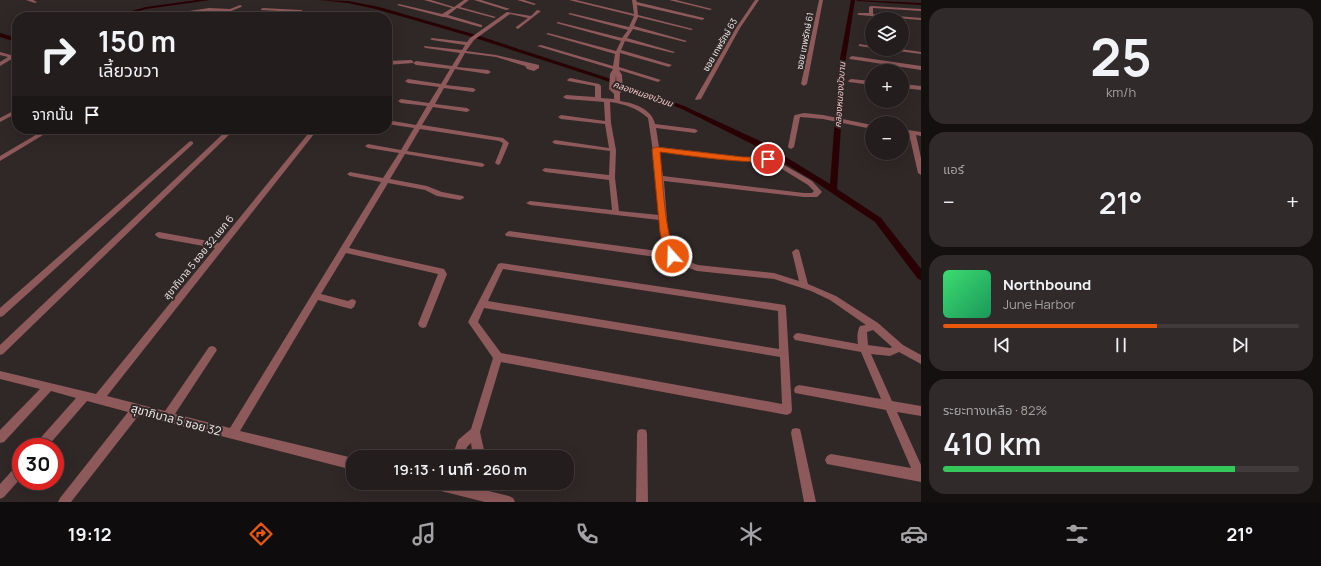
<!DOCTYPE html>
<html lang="th">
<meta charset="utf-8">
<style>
:root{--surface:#241d1d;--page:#302a2a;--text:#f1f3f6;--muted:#a3a2a4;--line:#413b3b;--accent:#ea580c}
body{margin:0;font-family:Manrope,"Noto Sans Thai",sans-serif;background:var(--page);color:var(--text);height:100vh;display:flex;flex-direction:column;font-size:15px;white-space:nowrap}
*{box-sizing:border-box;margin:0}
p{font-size:13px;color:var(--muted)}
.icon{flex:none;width:22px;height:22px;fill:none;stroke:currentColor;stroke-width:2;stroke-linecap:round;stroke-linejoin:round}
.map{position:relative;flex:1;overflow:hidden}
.panel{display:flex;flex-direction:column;gap:8px;padding:8px;background:#141010;width:400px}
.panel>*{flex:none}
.top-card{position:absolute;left:12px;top:12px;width:380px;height:122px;border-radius:16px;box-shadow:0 4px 16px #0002,0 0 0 1px var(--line);background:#241d1d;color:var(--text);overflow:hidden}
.fabs{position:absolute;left:865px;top:12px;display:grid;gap:8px}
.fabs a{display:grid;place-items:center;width:44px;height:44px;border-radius:50%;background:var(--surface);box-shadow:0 4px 16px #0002,0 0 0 1px var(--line);font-size:20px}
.speed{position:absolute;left:12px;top:438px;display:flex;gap:8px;font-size:20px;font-weight:700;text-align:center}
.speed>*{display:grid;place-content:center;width:52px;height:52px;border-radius:50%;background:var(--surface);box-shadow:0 4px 16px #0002,0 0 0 1px var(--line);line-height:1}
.speed .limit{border:6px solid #d22;background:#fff;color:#111}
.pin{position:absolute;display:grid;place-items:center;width:34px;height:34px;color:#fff;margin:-17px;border:2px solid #fff;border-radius:50%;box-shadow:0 1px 4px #0007}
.me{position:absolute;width:44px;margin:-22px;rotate:340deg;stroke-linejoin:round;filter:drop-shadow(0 0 3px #0008)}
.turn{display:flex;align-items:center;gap:14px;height:84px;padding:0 20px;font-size:18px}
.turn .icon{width:52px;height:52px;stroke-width:2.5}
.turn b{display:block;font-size:28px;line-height:34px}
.then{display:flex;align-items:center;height:38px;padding:0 20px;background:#0003;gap:8px;font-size:15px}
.big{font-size:30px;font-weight:600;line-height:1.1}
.panel .tile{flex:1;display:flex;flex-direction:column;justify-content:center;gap:6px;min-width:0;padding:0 14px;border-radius:16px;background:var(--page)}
.panel .dial{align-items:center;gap:0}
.dial b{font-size:52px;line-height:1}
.song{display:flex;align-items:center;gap:12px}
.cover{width:48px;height:48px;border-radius:6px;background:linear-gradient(135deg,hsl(140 70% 55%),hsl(150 70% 35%))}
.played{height:4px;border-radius:2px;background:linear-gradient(90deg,var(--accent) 60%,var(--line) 60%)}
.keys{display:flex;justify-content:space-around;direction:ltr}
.heat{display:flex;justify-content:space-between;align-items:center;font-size:22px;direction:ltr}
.charge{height:6px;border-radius:3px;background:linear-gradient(90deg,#34c759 82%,var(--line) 0)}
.trip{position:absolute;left:346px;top:450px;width:228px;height:40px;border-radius:16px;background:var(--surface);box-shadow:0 4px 16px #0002,0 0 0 1px var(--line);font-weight:600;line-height:40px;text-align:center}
.tabs{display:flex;height:64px;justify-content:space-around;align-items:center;background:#0e0c0c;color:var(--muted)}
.tabs .icon{width:28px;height:28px}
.tabs .on{color:var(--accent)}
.tabs b{font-size:18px;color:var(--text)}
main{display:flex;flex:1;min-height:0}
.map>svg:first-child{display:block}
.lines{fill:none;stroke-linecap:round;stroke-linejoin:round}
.canal{fill:#290003;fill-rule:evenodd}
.minor{fill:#8e595a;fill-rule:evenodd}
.route{fill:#ea580c;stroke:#983908}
.labels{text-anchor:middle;stroke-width:4;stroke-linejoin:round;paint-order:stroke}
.far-street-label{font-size:9px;fill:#ede7e7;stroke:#302727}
.far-water-label{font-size:9px;font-style:italic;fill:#f5c8c8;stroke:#302727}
.street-label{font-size:10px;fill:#ede7e7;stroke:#302727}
.near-street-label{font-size:12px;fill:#ede7e7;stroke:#302727}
</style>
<main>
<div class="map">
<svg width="921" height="502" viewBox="0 0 921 502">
<rect width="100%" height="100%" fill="#302727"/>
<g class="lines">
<path class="canal" d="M197,0h13l-64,9 -29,8h-8l37,-10z
M318,0l30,1 31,6 94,27 132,43 79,29 74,34 72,44 9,-120 12,-64h4l-10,64 -8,125 44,29 40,51v11l-3,-1 -43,-57 -61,-41 -62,-37 -72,-36 -79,-29 -132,-43 -93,-27 -28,-6z
M856,0l65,3v2l-63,-4z
M0,33l17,5v4l-17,-5z"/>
<path class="minor" d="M26,0h7l4,2 -2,1z
M424,0h7l23,7 10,-7h5l-9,7 36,10 -2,1 -37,-10 -9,7 34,10v2h-2l-35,-10h-2l-46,-12 2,-1 43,10 10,-6z
M474,0h7l29,9 -4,1z
M517,0h7l12,4 -2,1z
M569,0h7l58,14 -2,-14h4l1,2 67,16v1l-2,1 -65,-15 1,10 55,14 -2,1 -53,-13 -4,9 53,15 -2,1 -52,-13 -6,9 48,14 -2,1 -48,-12 -4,9 51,15 -3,2 -49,-14 -1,14 42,13 -3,2 -39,-12 3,5 1,15 -3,3v8c14,2 32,8 35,23l40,5 3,2 -3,2 -39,-5 3,19 84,10 29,1 40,23 10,11 -5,5h-13l-140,-16 4,51 4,17 7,9 19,7 76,8 25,8 -7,-29 4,-3 3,1 9,34 28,12 42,27 25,22 18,10v9l-22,-12 -9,4 -19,-2 21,47 29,5v10l-24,-4 24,53v17l-94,-18 -2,-4 2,-4 4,-2 80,14 -25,-58 -91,-17 -1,-3 1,-3 4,-2 82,14 -20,-47 -66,-12 -2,-3 2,-3 3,-1 60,11c-1,-6 -1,-12 2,-18l6,-1 -36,-25 -19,-9 -37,-12 -77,-8 -24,-9 -3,-3 -164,-23 -1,-2 4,-3 156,21 -5,-20 -1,-12 -129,-15 -4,-2 4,-2 82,9 -3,-30 -64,-8 -3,-2 3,-2 64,7 1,-24 -55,-7 -3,-2 3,-2 54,8 -4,-24 -44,-5 -3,-2 3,-2 44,6 -1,-19 -38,-3 -3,-2 3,-2 29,2v-11l-27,-5 -1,-1 3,-2 29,6 2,2v12l13,1v-5l-5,-5 1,-15 3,-5 -76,-23 4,-1 72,21 2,-12 -69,-20 2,-1 68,18 5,-10 -65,-18 2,-1 64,16 6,-8 -60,-16 2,-1 59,14 5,-11zM616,74v1l1,15 -2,-2zM610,102c14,2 27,6 38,16l9,60 2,37 -40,-4 -4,-33 1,-28 -5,-27zM659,151l84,10h26l39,24 6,6 -2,2h-8l-141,-17zM873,330l19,17 -2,1 -22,-3 -1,-13z
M669,0h7l36,9 -2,1z
M755,0h4l-19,28 -39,71 -5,1 -1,-1 41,-71z
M819,0h4l-16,84 -3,2 -3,-2z
M240,5l2,1 -1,1 -24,10h-6l13,-6c-25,-1 -49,6 -74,6l59,-9 21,1z
M871,6l50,3v2l-48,-3v6l48,4v2l-62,-5 -2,-1 2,-1h10v-6z
M263,8l38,2 2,1 -9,6h-5l7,-5 -35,-2v-1z
M537,10l4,1 -23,18 -2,-1v-1l12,-9 -18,-4 -36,26 -8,11 30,4 43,10v3l-5,3 -7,-2 -2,-3 -29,-9 -31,-4 -8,14 31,3 3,2 -3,2 -33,-5 -9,16 27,3 3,2 -3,2 -29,-4 -9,16 32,4 3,2 -3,2 -34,-5 -11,18 81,13 6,5 -9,21 -2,1 -3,-2 8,-20 -4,-2 -79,-12 -13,22 75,12 3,2 -3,2 -77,-13 -15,25 37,7 15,6 21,4 1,2 -4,2 -23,-4 -12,-6 -37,-7 -39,65 95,21 3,5 -21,53 -3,1 -3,-1 -2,-3 20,-50 -92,-21 -25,41 27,7 4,-2 3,1 1,2 -2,5 -3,2 -33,-9 -78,131 113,27v12l-214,-55 -68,87h-13l2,-4 68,-86 -41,-11 -40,46h-13l2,-4 40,-45 -25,-7 -47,51 -4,1v-13l40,-41 -40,-10v-8l96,23 119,-146 -56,-10 -4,-3 1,-2 3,-1 60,11 93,-114h6l-211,267 58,15 44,-64 3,-1 3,1 2,3 -2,3 -40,61 55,14 151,-246 -31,-6 -3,-2 3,-2 33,6 16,-25 -31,-5 -3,-2 3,-2 33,6 13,-22 -27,-4v-4l29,5 11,-19 -26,-3 -3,-2 3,-2 28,4 10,-16 -31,-4 -3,-2 3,-2 33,5 9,-15 -34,-4 -3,-2 3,-2 36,5 8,-13 -34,-5 -2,-1v-1l38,4 3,-5 -33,-5 -2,-1 2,-1 35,4 3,-4 37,-26 24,4z
M129,15l11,2h-22z
M859,44l13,2v2l-13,-2z
M888,49h13l20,3v2l-31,-4z
M0,52l14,4 1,1 -15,9v-4l8,-5 -8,-2z
M852,56l69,10v4l-71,-11 -1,-1z
M411,60l2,1v2l-26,2v-4z
M851,79l21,2v4l-23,-3 -1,-1z
M902,84l19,2v4l-19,-2z
M17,109v4l-17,9v-4z
M804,113l19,2 49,10v4l-49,-10 -23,-2 -6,30 -3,2 -2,-1 -1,-1 6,-31 1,-1z
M46,129h7l-53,32v-5z
M228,129h7l-232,225 -3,1v-10z
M902,129l19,3v4l-5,-1 5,23v17l-3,-2 -9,-39 -7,-1z
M191,141l2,1v2l-190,172 -3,1v-9l189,-166z
M501,263l284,42 1,3 6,102 -1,3 -4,2 -286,-53 -21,70 4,18 -2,7h-12l2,-7 -1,-7 -4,4 -3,10h-12l6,-17 13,-11 22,-71 -25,-36 29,-56 1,-2zM503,269l275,42 1,38 -291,-48zM484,308l296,49 2,47 -281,-51 -23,-31z
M796,428l4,1 1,4 15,69h-12l-13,-69 1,-4z
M642,429l4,1 1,4 1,68h-12l1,-68 1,-4z
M21,463v15l-17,19 -4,2v-15l17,-19z
M427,483h29l53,13 4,2 2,4h-30l-52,-13 -4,-2z"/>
</g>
<path class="route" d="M656,147l87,10h25l3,2c-9,8 -94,-5 -111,-7 3,27 4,83 17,104l-5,3 -3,-1 -5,-8 -4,-18 -8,-83z"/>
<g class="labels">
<g class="far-street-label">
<text transform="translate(805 41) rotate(-79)" y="3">ซอย เทพรักษ์ 61</text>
<text transform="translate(720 45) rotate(-60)" y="3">ซอย เทพรักษ์ 63</text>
</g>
<g class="far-water-label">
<text transform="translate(643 94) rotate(19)" y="3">คลองหนองบัวมน</text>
<text transform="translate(840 95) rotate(-86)" y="3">คลองหนองบัวบาน</text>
</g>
<g class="street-label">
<text transform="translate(198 257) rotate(-51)" y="4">สุขาภิบาล 5 ซอย 32 แยก 6</text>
</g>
<g class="near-street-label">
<text transform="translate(176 420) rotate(15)" y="4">สุขาภิบาล 5 ซอย 32</text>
</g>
</g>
</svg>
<div class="fabs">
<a><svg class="icon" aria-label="layers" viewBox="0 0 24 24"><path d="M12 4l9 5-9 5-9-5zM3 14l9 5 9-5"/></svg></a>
<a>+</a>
<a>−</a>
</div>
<div class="speed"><div class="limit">30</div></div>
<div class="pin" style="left:768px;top:159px;background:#d93025"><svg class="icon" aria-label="arrive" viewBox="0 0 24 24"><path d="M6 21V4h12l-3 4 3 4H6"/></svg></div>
<svg class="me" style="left:672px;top:256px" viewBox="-20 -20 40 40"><circle r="17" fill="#ea580c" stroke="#fff" stroke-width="3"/><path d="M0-11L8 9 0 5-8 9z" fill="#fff"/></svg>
<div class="trip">19:13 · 1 นาที · 260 m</div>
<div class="top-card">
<div class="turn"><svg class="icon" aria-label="right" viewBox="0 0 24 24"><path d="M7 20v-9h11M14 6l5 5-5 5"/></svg><div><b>150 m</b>เลี้ยวขวา</div></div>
<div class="then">จากนั้น<svg class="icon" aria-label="arrive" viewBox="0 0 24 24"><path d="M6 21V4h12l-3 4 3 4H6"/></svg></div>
</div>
</div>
<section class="panel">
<div class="tile dial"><b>25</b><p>km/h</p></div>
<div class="tile"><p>แอร์</p>
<div class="heat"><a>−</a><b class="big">21°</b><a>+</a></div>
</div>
<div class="tile">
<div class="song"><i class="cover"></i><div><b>Northbound</b><p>June Harbor</p></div></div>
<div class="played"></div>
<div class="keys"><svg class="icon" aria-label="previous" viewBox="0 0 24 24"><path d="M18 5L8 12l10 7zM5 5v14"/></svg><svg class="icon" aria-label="pause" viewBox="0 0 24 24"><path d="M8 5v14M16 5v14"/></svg><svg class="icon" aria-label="next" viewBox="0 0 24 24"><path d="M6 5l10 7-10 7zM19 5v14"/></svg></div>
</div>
<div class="tile"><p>ระยะทางเหลือ · 82%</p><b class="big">410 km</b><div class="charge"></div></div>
</section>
</main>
<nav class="tabs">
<b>19:12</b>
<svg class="icon on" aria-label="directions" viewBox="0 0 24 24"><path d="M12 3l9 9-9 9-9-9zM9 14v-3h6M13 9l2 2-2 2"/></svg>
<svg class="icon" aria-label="music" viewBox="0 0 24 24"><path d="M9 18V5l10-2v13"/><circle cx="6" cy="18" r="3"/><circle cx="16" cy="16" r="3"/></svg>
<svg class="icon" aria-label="phone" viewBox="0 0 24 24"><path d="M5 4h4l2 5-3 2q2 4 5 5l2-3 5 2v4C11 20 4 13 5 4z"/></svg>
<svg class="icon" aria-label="climate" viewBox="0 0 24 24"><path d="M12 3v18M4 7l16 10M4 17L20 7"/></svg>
<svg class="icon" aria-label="car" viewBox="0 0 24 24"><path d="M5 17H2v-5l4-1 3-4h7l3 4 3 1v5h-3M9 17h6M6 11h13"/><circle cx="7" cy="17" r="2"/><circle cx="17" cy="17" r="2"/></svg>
<svg class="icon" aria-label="filters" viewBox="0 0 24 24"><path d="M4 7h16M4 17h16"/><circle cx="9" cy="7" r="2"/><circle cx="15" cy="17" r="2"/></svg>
<b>21°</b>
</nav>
